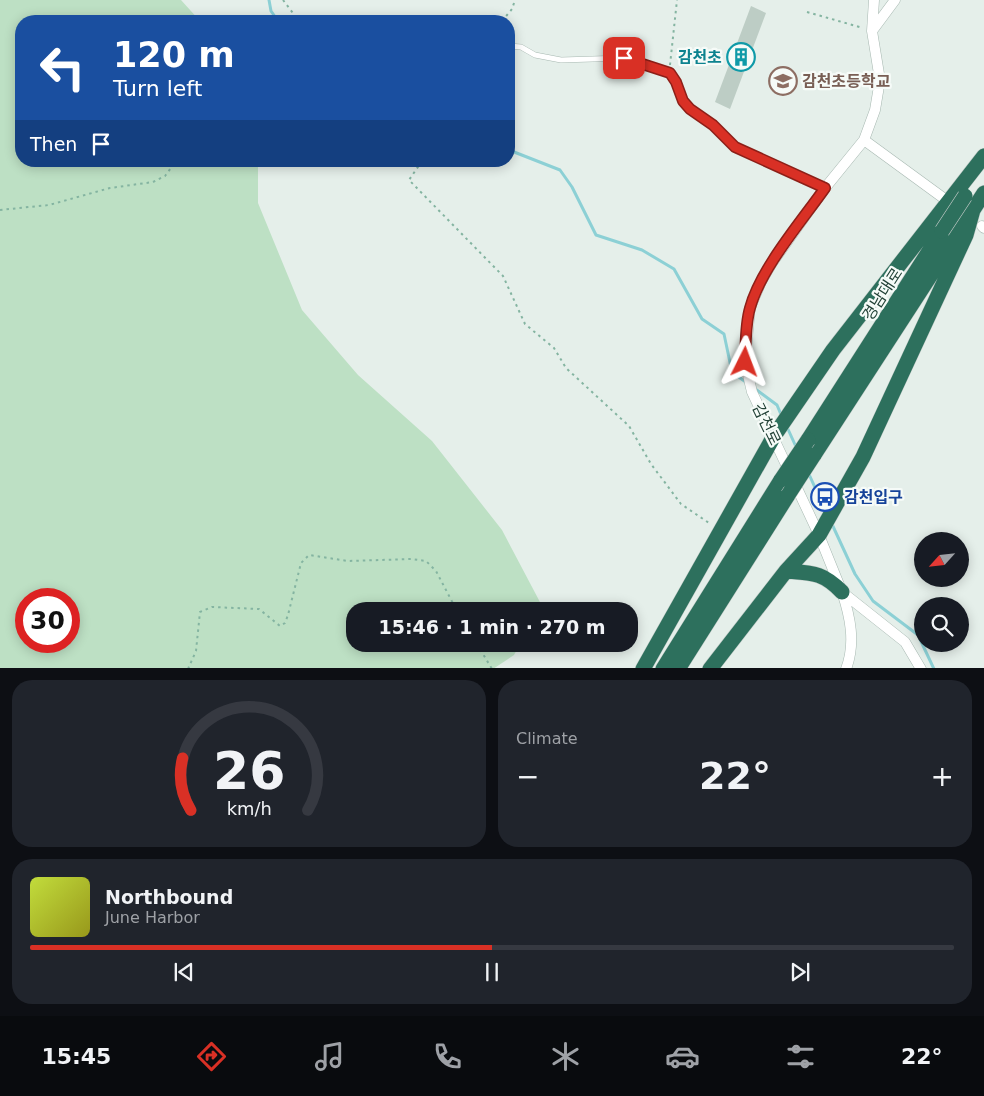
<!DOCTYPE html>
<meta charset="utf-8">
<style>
:root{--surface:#171b24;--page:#20242c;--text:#f1f3f6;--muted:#9ea1a6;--line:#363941;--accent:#d93025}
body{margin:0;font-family:"DejaVu Sans","Noto Sans KR",sans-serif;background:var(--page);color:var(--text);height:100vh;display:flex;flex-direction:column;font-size:19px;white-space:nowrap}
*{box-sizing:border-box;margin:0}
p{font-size:16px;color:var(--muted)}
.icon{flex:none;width:28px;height:28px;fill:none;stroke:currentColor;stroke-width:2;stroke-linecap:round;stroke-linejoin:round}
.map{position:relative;height:668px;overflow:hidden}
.details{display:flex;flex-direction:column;gap:12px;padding:12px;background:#0d0f14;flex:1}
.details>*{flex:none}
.top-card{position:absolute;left:15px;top:15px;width:500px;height:152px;border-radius:20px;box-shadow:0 2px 12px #0003;background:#1a4fa0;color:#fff;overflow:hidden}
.needle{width:32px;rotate:243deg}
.controls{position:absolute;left:914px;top:532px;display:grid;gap:10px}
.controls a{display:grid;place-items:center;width:55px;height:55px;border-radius:50%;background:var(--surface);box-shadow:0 2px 12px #0003;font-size:25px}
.speed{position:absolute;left:15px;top:588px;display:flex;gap:10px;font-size:25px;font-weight:700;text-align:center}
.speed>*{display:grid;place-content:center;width:65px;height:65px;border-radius:50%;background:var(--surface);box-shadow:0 2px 12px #0003;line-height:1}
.speed .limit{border:8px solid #d22;background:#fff;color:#111}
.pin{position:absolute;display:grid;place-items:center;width:42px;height:42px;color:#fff;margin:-21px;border-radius:10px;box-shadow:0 2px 8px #0006}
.me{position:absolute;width:55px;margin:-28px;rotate:3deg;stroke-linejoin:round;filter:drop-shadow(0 0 4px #0008)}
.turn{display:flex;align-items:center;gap:18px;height:105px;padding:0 15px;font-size:22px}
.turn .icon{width:65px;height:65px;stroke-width:2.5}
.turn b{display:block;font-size:35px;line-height:42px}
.then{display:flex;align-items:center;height:48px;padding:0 15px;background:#0003;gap:10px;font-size:19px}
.big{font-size:38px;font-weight:800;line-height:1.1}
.details .tile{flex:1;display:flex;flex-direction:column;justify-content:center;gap:8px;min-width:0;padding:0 18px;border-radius:20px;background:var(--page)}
.details .dial{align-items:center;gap:0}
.dial svg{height:130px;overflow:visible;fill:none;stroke:var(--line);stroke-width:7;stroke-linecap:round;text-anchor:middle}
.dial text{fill:var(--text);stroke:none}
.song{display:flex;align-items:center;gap:15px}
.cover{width:60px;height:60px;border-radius:8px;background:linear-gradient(135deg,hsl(70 70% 55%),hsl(60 70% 35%))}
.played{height:5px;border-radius:2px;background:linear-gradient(90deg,var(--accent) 50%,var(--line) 50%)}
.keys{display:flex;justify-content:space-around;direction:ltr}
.heat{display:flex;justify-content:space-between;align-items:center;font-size:28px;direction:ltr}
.details .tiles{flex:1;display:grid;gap:12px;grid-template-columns:1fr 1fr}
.tile:last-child{grid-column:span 2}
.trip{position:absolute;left:346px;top:602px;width:292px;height:50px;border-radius:20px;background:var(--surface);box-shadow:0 2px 12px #0003;font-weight:800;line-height:50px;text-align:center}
.dock{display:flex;height:80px;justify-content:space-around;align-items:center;background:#090b0e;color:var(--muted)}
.dock .icon{width:35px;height:35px}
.dock .active{color:var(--accent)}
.dock b{font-size:22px;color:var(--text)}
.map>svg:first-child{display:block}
.green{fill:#bde0c4;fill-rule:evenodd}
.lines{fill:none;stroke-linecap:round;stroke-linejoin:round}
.stream{stroke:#8cd0d5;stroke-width:3}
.building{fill:#bdcdc5}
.lane-casing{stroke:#a7b8b1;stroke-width:6}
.street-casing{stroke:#a7b8b1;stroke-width:11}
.highway-casing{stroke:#c1cac7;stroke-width:16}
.path{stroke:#84b4a1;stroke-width:2;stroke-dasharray:2.5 4;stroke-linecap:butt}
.lane{stroke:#fff;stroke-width:5}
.street{stroke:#fff;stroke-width:10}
.highway{stroke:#2d705d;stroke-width:15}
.highway-bridge-casing{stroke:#c1cac7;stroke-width:16;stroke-linecap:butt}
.highway-bridge{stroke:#2d705d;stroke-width:15}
.route-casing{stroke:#8d1f18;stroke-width:12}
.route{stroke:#d93025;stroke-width:9}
.labels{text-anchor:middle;stroke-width:4.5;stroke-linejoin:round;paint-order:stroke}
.culture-label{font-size:16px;font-weight:bold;fill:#0d838f;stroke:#f6fbf8;text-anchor:end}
.education-label{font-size:16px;font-weight:bold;fill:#785e54;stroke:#f6fbf8;text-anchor:start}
.street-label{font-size:16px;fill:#234237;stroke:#f6fbf8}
.transit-label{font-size:16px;font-weight:bold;fill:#164399;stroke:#f6fbf8;text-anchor:start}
</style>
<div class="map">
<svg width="984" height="669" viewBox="0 0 984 669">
<rect width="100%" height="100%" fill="#e5efea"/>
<path class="green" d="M0,0h181l19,21h-179v140h237v42l44,107 56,65 74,66 70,89 39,74 -4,7h-182v33h165l-6,11 -21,14 -493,-1zM26,599h43v42h-43z"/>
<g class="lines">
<path class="stream" d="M269,0l2,11 7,10
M509,150l51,20 12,17 24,48 46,15 32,19 28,50 22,15 8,38 15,11
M754,388l23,17 5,12
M787,427l10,22
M808,472l18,40
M831,522l24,52 18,27 45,34 16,34"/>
</g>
<path class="building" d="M751,6l15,7 -36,96 -15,-7z"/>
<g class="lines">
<defs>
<path id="lane" d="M509,46l12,1 14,8 26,5 63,-2 46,15 6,9 7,19 7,8 23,16 22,22 90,41"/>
<path id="street" d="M874,0l-2,31 8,49 -5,30 -11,30 -39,48 -53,75 -11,19 -11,26 -5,54 7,30 67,143 23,57 63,50 16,27
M872,31l23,-31
M864,140l78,57
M982,226l2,2
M842,592c8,24 14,51 4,77"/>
<path id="highway" d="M808,440l134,-209
M814,455l170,-262
M786,571c26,2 37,1 56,21
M643,669l131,-233 59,-86 151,-194
M663,669l118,-189
M678,669l110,-174
M710,669l76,-98 33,-36 44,-78 103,-222 7,-25"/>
</defs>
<use href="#lane" class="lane-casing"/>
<use href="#street" class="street-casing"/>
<use href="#highway" class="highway-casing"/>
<path class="path" d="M283,0l13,17 10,4
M807,12l56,16
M293,21l3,-4
M502,21l10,-12 3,-9
M670,65l7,-65
M422,161l-13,19 94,96 22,48 29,24 12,20 63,58 22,38 30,40 28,19 1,-2
M0,210l49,-5 61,-17 43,-6 12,-6 11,-15
M477,644l15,25
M188,669l8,-18 4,-39 12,-5 47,2 21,17 5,-3 3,-8 13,-52 8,-8 39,6 64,-2 14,2 10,10 21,40"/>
<use href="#lane" class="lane"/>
<use href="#street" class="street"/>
<use href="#highway" class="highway"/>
<defs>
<path id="highway-bridge" d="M942,231l23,-35
M781,480l27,-40
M788,495l26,-40"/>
</defs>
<use href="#highway-bridge" class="highway-bridge-casing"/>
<use href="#highway-bridge" class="highway-bridge"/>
</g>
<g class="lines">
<defs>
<path id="route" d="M624,58l46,15 6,9 7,19 7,8 23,16 22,22 90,41c-24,34 -64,80 -75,120 -5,17 -4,36 -5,54"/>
</defs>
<use href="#route" class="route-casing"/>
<use href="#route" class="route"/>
</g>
<defs>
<symbol id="building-ring" viewBox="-11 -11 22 22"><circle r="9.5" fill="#f6fbf8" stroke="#0f9aa8" stroke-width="1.5"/><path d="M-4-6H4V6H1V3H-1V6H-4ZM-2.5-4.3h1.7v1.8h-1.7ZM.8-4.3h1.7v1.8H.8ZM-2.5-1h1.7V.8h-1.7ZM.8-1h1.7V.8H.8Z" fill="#0f9aa8"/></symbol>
<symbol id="school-ring" viewBox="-11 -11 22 22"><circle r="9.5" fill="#f6fbf8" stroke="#8d6e63" stroke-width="1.5"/><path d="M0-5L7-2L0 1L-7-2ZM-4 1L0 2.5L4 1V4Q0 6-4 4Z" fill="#8d6e63"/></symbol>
<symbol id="bus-ring" viewBox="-11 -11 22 22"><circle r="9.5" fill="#f6fbf8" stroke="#1a4fb4" stroke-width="1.5"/><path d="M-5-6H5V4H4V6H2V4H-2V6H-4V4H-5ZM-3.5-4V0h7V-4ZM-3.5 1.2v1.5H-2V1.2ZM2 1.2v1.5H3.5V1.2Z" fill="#1a4fb4"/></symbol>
</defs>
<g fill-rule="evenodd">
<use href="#building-ring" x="725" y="41" width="32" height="32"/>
<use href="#school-ring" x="767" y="65" width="32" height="32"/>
<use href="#bus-ring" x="809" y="481" width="32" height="32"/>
</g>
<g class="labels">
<g class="culture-label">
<text x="722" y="63">감천초</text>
</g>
<g class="education-label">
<text x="802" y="87">감천초등학교</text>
</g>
<g class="street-label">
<text transform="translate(882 294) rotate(-57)" y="6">경남대로</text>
<text transform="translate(767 424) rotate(64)" y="6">감천로</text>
</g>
<g class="transit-label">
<text x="844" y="503">감천입구</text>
</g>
</g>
</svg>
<div class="controls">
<a><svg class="needle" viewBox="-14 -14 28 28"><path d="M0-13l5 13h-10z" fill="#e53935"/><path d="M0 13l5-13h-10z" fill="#9ea1a6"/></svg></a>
<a><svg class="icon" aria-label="search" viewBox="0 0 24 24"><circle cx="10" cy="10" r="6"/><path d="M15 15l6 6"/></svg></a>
</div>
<div class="speed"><div class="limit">30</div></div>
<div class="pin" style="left:624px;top:58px;background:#d93025"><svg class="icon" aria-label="arrive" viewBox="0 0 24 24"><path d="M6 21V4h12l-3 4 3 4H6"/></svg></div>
<svg class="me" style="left:745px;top:362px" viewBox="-20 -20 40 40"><path d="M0-17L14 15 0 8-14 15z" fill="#d93025" stroke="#fff" stroke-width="4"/></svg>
<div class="trip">15:46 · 1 min · 270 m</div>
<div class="top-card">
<div class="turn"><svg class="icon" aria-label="left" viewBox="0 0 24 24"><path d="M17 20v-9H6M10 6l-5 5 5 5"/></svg><div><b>120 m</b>Turn left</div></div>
<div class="then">Then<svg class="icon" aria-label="arrive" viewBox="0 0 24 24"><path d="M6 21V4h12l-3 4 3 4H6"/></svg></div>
</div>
</div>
<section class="details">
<div class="tiles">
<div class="tile dial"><svg viewBox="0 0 100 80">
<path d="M14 69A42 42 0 1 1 86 69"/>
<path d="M14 69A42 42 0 0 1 9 37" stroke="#d93025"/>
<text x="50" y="56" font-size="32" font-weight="700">26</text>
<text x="50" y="72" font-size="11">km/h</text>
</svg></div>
<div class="tile"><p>Climate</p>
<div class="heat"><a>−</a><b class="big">22°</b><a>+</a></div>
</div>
<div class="tile">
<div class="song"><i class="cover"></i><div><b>Northbound</b><p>June Harbor</p></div></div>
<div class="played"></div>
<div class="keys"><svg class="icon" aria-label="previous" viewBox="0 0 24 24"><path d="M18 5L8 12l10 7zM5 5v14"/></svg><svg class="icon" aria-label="pause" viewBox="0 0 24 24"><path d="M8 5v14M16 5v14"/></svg><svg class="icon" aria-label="next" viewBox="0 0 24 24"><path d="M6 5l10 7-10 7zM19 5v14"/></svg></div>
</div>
</div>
</section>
<nav class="dock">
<b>15:45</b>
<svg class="icon active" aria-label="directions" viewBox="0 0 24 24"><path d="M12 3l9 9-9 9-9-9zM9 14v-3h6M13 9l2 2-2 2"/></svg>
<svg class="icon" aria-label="music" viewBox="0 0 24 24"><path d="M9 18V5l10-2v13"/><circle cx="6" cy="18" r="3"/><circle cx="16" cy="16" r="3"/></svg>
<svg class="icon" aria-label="phone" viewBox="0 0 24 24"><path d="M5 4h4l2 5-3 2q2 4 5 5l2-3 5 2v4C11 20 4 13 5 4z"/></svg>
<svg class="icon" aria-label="climate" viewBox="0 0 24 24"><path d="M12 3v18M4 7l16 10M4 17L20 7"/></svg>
<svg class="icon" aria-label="car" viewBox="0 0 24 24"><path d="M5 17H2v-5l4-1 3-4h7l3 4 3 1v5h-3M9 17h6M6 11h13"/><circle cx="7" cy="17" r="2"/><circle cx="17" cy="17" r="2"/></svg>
<svg class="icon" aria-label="filters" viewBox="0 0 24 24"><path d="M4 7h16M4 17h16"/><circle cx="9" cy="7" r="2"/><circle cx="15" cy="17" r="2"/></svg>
<b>22°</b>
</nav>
